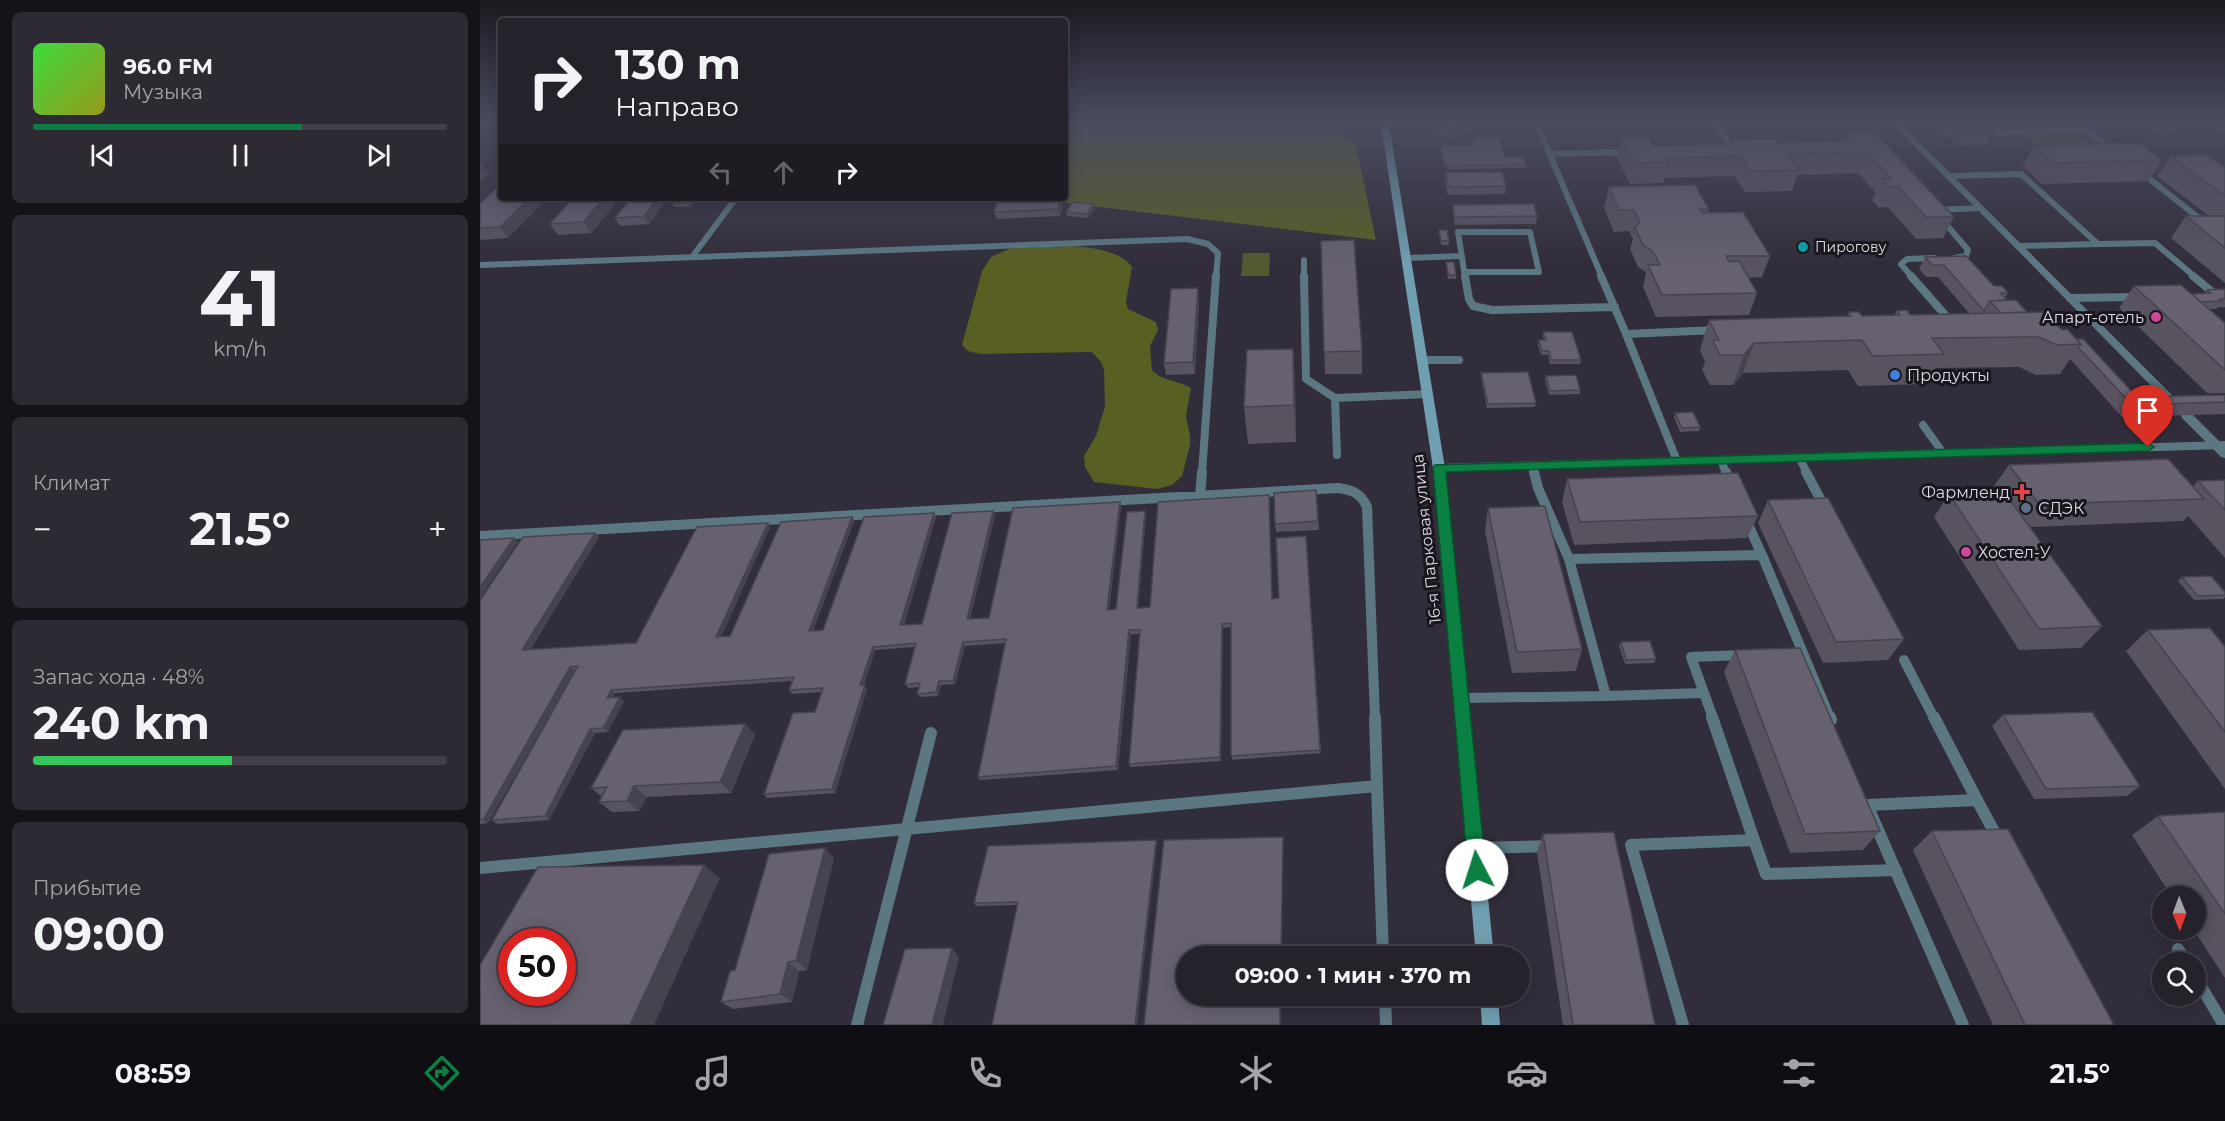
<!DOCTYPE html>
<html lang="ru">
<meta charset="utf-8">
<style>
:root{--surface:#26222c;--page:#2e2a34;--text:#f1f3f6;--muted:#a4a4a9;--line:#423f48;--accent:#0b8043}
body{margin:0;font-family:Montserrat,sans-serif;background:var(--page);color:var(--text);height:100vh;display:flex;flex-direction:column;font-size:22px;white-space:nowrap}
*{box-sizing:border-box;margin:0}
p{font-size:20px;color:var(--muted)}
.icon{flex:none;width:33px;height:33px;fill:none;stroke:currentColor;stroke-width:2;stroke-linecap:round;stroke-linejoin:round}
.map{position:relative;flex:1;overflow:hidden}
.side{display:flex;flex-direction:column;gap:12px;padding:12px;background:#151318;width:480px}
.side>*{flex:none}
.hud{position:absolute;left:18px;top:18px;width:570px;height:183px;border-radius:6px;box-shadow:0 3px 15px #0003,0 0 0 2px var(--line);background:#26222c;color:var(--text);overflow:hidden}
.needle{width:39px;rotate:179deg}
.buttons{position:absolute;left:1672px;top:886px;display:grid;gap:12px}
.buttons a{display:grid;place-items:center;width:54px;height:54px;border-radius:50%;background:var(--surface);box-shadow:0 3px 15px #0003,0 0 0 2px var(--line);font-size:30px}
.speed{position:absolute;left:18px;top:928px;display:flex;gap:12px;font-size:30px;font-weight:700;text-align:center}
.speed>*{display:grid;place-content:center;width:78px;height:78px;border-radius:50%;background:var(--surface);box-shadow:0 3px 15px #0003,0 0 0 2px var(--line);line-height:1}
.speed .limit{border:9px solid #d22;background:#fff;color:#111}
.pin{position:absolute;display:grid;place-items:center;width:51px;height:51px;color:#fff;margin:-62px -26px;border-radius:50% 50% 50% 0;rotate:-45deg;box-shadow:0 0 6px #0007}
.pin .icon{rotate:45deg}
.me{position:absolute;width:66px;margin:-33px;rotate:355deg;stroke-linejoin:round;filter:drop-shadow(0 0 4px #0008)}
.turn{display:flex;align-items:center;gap:21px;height:126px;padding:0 18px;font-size:27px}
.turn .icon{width:78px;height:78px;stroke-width:2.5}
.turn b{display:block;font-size:42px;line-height:51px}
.lanes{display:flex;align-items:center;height:57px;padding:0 18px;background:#0003;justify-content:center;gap:30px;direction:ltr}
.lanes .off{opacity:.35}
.big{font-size:45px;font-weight:700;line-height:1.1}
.side .tile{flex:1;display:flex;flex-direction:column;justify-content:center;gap:9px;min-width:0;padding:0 21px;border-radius:9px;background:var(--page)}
.side .dial{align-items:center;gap:0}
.dial b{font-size:78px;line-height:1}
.song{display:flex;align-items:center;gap:18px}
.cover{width:72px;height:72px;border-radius:9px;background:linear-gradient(135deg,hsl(120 70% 55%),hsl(60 70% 35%))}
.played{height:6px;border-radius:3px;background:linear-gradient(90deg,var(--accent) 65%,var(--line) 65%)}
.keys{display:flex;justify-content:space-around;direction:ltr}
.heat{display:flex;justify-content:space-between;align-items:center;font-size:33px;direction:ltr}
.charge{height:9px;border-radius:4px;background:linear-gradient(90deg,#34c759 48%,var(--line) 0)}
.trip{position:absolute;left:696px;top:946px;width:354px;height:60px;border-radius:30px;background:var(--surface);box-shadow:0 3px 15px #0003,0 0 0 2px var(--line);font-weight:700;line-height:60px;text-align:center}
.tab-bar{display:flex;height:96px;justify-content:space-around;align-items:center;background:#0f0e12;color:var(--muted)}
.tab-bar .icon{width:42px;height:42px}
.tab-bar .current{color:var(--accent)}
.tab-bar b{font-size:27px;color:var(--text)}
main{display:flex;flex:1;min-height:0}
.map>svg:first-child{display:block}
.green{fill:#545930}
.forest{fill:#595f22}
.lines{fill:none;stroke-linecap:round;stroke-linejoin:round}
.service-far3{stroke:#5a7782;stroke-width:6}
.service-far2{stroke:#5a7782;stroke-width:8}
.service-far1{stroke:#5a7782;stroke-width:10}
.service{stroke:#5a7782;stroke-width:12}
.minor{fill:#5a7782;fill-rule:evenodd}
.tertiary{fill:#5a7782;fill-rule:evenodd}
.secondary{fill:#709fb1;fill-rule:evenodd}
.wall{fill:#58535f}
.shaded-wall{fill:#47434e}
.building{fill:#66606f;stroke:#47434e;stroke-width:1.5;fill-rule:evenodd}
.route{fill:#0b8043;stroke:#07532c;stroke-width:1.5}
.culture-dot{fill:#0f9aa8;stroke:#19171d;stroke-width:2}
.hotel-dot{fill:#d1479c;stroke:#19171d;stroke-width:2}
.shop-dot{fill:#3f7fe0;stroke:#19171d;stroke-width:2}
.health-dot{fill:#e0444e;stroke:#19171d;stroke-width:2}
.service-dot{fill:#5c6f8a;stroke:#19171d;stroke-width:2}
.labels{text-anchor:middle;stroke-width:6;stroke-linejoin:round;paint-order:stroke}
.far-poi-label{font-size:14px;fill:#dedbe3;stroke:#19171d;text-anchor:start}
.poi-label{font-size:16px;fill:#dedbe3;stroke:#19171d;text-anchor:start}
.street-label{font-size:16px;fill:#dedbe3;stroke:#19171d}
</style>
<main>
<section class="side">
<div class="tile">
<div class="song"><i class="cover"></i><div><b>96.0 FM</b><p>Музыка</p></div></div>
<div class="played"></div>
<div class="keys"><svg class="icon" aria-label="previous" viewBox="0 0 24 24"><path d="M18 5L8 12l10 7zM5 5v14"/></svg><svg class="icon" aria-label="pause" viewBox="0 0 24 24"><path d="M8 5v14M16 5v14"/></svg><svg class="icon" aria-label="next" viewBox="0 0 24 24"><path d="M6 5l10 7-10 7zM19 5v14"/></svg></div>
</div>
<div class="tile dial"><b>41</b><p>km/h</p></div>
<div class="tile"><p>Климат</p>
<div class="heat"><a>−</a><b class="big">21.5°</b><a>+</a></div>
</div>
<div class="tile"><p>Запас хода · 48%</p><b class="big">240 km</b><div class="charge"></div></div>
<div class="tile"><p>Прибытие</p><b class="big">09:00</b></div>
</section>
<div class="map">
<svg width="1745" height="1025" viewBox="0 0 1745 1025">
<rect width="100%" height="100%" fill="#322d3a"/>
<path class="green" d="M1592,131l19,14 -53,2 -17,-15z
M763,253h27l-1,23h-28z"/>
<path class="forest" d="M585,120h258l33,26 20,94 -352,-42h41z
M590,246c19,1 51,4 62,21l-6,35 2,7 28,13 2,8 -8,16 2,24c11,12 26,10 39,18l-5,28 4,19v10l-8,31 -10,9 -15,4 -63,-7 -9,-15 -1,-11 12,-20 9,-30 -1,-36 -3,-8 -9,-10 -112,2 -12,-3 -6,-6 20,-74 9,-14 20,-9z"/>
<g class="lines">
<path class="service-far3" d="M1234,120l19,29
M1505,120l14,13 84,-5 30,23
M1059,129l63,148
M1070,154l79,-2
M1661,172l78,62h6
M1468,176l73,-2 77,70 -80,2
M1618,244l57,-1 40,34
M212,257l44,-59
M927,258l55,-2
M1474,258l12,-2 2,-6 -34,-40 46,-2
M824,260v17
M0,265l707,-26 21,5 10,9 -2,24
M985,272h74l-9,-40h-72l7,45
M1432,277l-11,-13 6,-5 27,-1"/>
<path class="service-far2" d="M824,276l2,103 29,19
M985,276l4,23 4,7 19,4 123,-3
M1121,276l25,58
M1431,276l35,40 -5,6
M1713,276l23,19h-3
M1590,298l66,-1
M943,360h36
M1443,425l20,28
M857,455l-2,-57 93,-4
M1319,457l8,16
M1241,460l5,13
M1197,461l-51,-127 91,-4
M1053,465l2,8
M722,473l14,-197"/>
<path class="service-far1" d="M1054,472l4,16 31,71 193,-4 -16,-35
M1246,472l5,13
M1326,472l19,36
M720,496l2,-24
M0,536l858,-48c14,2 23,5 29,19l8,211
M1282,555l68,163
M1424,660l30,58
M1224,693l-13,-36 53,-2
M1126,696l98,-3 9,25
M981,698l145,-2 -37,-137"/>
<path class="service" d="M1350,717l1,3
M1454,717l43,83
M897,786l6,171
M1274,840l12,34 130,-4
M995,848l76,-2
M0,868l897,-82 -2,-69
M1698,949l9,14
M1716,978l28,47
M905,996l1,29
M377,1025l74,-292
M1203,1025l-52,-180 123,-5 -42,-123
M1483,1025l-96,-220 110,-5 21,39"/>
<path class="minor" d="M1745,441v8l-786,23 -6,-4 6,-4z"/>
<path class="tertiary" d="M1409,120h8l285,285 1,2 -1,2h-8z
M1706,411l4,1 35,35v11l-4,-1 -39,-39 -1,-3z"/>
<path class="secondary" d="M902,120h8l-1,4 56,344 49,489h-18l-43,-489 -52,-344z
M1000,996h18l2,29h-18z"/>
</g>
<path class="wall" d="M963,120l13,1 15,4v7l-13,2 -1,3h-12l-1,-3 -7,-1 -1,-3 1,-7 5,-2z
M1454,120h181l-4,6 -103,2 -9,-8 -13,25 -28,1 -25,-24z
M1659,120h86v12h-5l-8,-5 -34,1 -4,5 -16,1z
M1369,132l105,85 -11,21 -27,1 -28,-32 -9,1 -7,-8 4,-7 -18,-20 -61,2 -5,16 -47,1 -11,-16 -70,2 -1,5 -33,1 -13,-26 4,-20 32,8 76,-2 1,-3 48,2 67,-2z
M993,138l32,19 21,7 -1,4 -77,1v-3h-4l-4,-17v-4h34z
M1554,146l128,14 -14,21 -106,3 -19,-18z
M1691,156l54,12v115l-54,-45 15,-22h23l-52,-40z
M966,173l60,13 -1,8 -57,1 -3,-14z
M21,184l7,54 -28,2v-36z
M1129,187l100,22 -1,4 62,43 -8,21 -14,1 9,15 -8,22 -93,2 -13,-30 3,-15 -8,-5 -8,-18 3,-10 -4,-8 -15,1 -10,-24z
M140,198l-29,35 -33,2 -8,-11z
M151,198h35l1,1 -18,25 -29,2 -5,-8z
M214,201l-4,6h-15l-3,-3z
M614,204l1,4 -7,10 -21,-2 -1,-4z
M583,205l-3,11 -63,3 -3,-7z
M973,205l84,11 -1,8 -81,1 -2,-13z
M959,230l10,11v4h-8z
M841,241l41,110v23h-37z
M1445,257l83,36 -3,5 2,2 20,12 35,18 14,9 61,58 88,-2v19l-103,3 -52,-58 -10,15 -24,1 -17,-8 -83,1 -9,16 -69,2 -10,-16 -105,3 -10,12h-23l-8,-15 3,-8 -5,-12 9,-30 138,-4 2,-4 13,4 32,-1 3,-4 13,4 59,-2 -31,-36h-12l-7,-8z
M966,262l10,13v4h-8z
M1654,286l57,8 13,-1 3,-3 18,-1v18h-7l-2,2h-7l16,14v70h-18l-88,-85z
M719,300l-4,74 -29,1 -2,-12z
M1063,332l38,28 -1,4h-30l-2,-9h-7l-3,-10 1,-5h5l-1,-4z
M813,349l2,36 1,57 -48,2 -4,-37z
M1001,373l55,30 -1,4 -48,1 -6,-31z
M1066,376l34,14v4l-31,1 -4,-15z
M1195,413l25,14 -1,4 -19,1 -6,-15z
M1529,465l184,21 5,-5 27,-1v78l-37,-42 -5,5 -154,6 73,99 -21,22 -62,2 -85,-133 15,-23 48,-1 -4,-6z
M1087,479l191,37 -11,22 -173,7 -12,-43z
M836,490l3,40 -43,2 -1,-8z
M1288,500l136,139 -16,21 -65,3 -65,-140z
M640,502l1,4 -12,104 7,-1 29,-98 1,4 -8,93 141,-10 27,-62 15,217 -89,7 -1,-133 -8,1 -2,133 -91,6 -1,-3 11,-130h-9l-13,136 -138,10 -2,-3 27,-134 -40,3 -10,38 -14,1 -3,11 -18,1 -3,-3 2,-7 -11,1 -3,-4 10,-37 -40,3 -11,35 3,4 -32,104 -68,5 -3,-4 51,-82 7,-20 -30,2 -3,-4 3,-9 -177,12 -2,4 11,4 -16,31 -13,1 -46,87 -52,4 -5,-4 84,-149h-1l-87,152 -8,1v-224l119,-63 -69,113 106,-7 134,-116 -49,110 9,-1 122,-119 2,4 -41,110 10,-1 111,-117 2,4 -32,108 18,-1 71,-113 2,4 -25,104 19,-1z
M1008,508l94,141 -6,22 -64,2 -27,-142z
M1702,577l43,15v5l-2,2 -29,1 -16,-19z
M1668,630l77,17v142l-99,-138z
M1141,642l35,17 -2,4 -29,1 -6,-18z
M1255,650l145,181 -17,19 -73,3 -66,-181z
M1523,715l137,71 -13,10 -93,3 -42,-73z
M265,724l10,11 -24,58 -84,4 -8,14 -27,1 -13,-10 3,-5 -11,-9z
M1745,812v166l-31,-48h2v-33h-24l-40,-62 26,-19z
M1452,831l182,194h-121l-80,-175z
M1063,834l112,191h-92l-26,-173z
M676,840l1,4 -140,61 -41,1 -2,-3z
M354,858l-27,112 -8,1 -7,31 -59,7 -12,-7 14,-32z"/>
<path class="shaded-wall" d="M1,163l8,11 -9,8v-18z
M49,198h19l-40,40 -8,-11z
M124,198h16l-29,35 -8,-11z
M178,198h8l1,1 -18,25 -5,-8z
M212,198l2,3 -4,6 -2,-4z
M581,198l2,7 -3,11 -2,-7z
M614,204l1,4 -7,10 -1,-4z
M718,288l1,12 -4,74 -2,-12z
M1274,343l-11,30 -10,12 11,-30z
M813,349l2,36 1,57 -2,-37z
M640,502l1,4 -13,108 -1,-4z
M513,511l2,4 -26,108 -2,-4z
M665,511l1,4 -8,97 -1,-4z
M454,513l2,4 -33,112 -3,-4z
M372,517l2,4 -43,114 -2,-4z
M288,523l2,4 -51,114 -3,-4z
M115,533l4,4 -72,117 -5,-4z
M34,538l4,4 -38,56v-11z
M742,624l1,4 -2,133 -1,-4z
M649,630l2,4 -13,136 -2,-4z
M483,642l2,4 -10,38 -2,-3z
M393,647l2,3 -12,39 -3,-4z
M90,667l5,4 -87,152 -5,-3z
M459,681l2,4 -3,11 -2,-4z
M385,685l2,4 -32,104 -3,-4z
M131,690l4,3 -4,9 -4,-4z
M140,697l4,4 -16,31 -5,-4z
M265,724l10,11 -24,58 -11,-11z
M110,729l5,4 -46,87 -4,-4z
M154,786l13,11 -8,14 -12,-10z
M676,840l1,4 -20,181h-2z
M345,848l9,10 -27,112 -11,-9z
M224,865l16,13 -66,147h-24z
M472,948l7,9 -16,68h-11z
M308,962l11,9 -7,31 -12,-8z"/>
<path class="building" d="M963,120h13v1l15,1v3l-14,1 1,4h-13l-1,-3 -7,-2v-2l6,-2z
M1673,120h51l-33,1 8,5h-17z
M1737,120h8v5z
M1369,132h25l80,85h-28l-28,-31 -10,1 -6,-8h9l-24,-27 -80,2 12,16 -48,1 -11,-15 -75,2 3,4 -33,1 -14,-25 27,-1 5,9 79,-2 -2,-3 45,-2 3,4 78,-2z
M993,138h26l6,19h18l3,7 -77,2 -1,-4h-4l-4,-17h35z
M1659,143l23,17 -108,3 -20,-17z
M1726,155l19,13v28l-54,-40z
M1022,172l4,14 -57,1 -3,-14z
M21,184v14h28l-29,29 -20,1v-24z
M1215,185l14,24h-9l2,4 41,-1 27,44h-44l3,6 10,-1 18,32 -95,2 -14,-30h12l-7,-14 -9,-5 -9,-18 5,-6 -6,-12h-15l-10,-23z
M93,198h31l-21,24 -33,2z
M151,198h27l-14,18 -29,2z
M196,198h16l-4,5 -16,1z
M568,198h13l-3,11 -64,3 4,-12z
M593,202l21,2 -7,10 -21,-2z
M1054,204l3,12 -82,1 -2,-12z
M1706,216h39v32z
M959,230h8l2,11h-8z
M874,240l8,111 -38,1 -3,-111z
M1486,256l28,30h8l6,7h-8l7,7 -17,1 -6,10 -40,-46h-12l-7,-8z
M966,262h8l2,13h-8z
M1701,285l44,38v47l-91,-84z
M718,288l-5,74 -29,1 7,-74z
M1745,289v10h-5l2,2 -21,1 -9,-8 18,-1 -3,-3z
M1536,300l11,12 -26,1 -11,-12z
M1427,310l3,5 135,-3 17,18 5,-1 14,15 -24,1 -18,-8 -107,1 12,16 -71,2 -11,-16 -108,3 -10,12h-24l-7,-15h6l-10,-20 142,-4 -2,-4h10l3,4 38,-1 -3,-4z
M1063,332h29l9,28h-30l-2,-9h-7l-3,-11h7z
M1596,339h7l54,58 88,-2v7l-93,3 -53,-57 2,-4z
M813,349l1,56 -50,2 3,-57z
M1048,372l8,31 -48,1 -7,-31z
M1096,375l4,15 -30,1 -4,-15z
M1213,412l7,15 -18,1 -7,-15z
M1688,459l36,40 -165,5 -30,-39z
M1258,473l20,43 -178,6 -13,-43z
M1745,480v30l-27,-29z
M836,490l2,31 -43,3 -1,-31z
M1524,492l98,134 -63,3 -90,-135z
M789,495l3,104 7,-1 -3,-60 30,-2 14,214 -89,6v-133l-9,1 -2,133 -91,7 11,-134h-11l-13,136 -138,11 28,-138 -43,3 -10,39h-14l-3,11 -19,2 3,-11 -15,1 11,-41 -43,4 -13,38h5l-33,104 -68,5 29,-81 22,-1 8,-24 -34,2 5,-13 -183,13 -4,8 13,-1 -17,31 -13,1 -45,87 -53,4 86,-154 -8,1 -87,153h-3v-220l43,-63 72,-4 -73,117 114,-7 61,-116 71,-4 -52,114 14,-1 51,-114 71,-5 -43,114 14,-1 41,-113 70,-4 -34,112 22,-1 30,-111 41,-2 -26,108 22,-1 24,-110 107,-6 -13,108 9,-1 11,-97 18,-1 -8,97 13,-1 8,-105z
M1348,498l76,141 -68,3 -68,-142z
M1065,506l37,143 -65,3 -29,-144z
M34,538l-34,49v-47z
M1731,576l14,16v3l-27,1 -16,-19z
M1730,628l15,19v85l-77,-102z
M1170,641l6,18 -30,1 -5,-18z
M1320,648l80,183 -75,3 -70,-184z
M1612,712l48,74 -94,3 -43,-74z
M265,724l-25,58 -86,4 -7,15 -28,1 8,-15 -16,1 32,-58z
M1745,812v102l-67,-98z
M1528,829l106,196h-89l-93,-194z
M1134,832l41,193h-82l-30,-191z
M803,837l-2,120h-95v39h94v29h-136l20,-185z
M676,840l-21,185h-143l26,-123 -44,1 14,-57z
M345,848l-29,113 -8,1 -8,32 -59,8 9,-31 5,-1 34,-116z
M224,865l-74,160h-150v-60l58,-98zM32,942h50v51h-50z
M472,948l-20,77h-49l22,-76z"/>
<linearGradient id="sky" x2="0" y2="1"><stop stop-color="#1c1920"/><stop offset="0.46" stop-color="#494c60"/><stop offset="1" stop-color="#494c60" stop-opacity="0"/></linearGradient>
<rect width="1745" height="263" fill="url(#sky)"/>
<path class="route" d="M1668,443l6,4 -6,4 -702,21 40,398 -3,6 -6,3 -7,-3 -2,-6 -35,-402 2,-3z"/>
<circle class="culture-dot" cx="1323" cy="247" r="6"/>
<g class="hotel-dot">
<circle cx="1676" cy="317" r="6"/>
<circle cx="1486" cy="552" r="6"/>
</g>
<circle class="shop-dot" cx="1415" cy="375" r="6"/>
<path class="health-dot" d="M1539 483h6v6h6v6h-6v6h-6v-6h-6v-6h6z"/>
<circle class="service-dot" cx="1546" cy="508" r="6"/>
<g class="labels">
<g class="far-poi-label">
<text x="1335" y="252">Пирогову</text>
</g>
<g class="poi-label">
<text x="1664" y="323" text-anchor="end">Апарт-отель</text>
<text x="1427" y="381">Продукты</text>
<text x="1530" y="498" text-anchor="end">Фармленд</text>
<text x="1558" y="514">СДЭК</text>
<text x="1498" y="558">Хостел-У</text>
</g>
<g class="street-label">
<text transform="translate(946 539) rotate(-96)" y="6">16-я Парковая улица</text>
</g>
</g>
</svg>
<div class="buttons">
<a><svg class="needle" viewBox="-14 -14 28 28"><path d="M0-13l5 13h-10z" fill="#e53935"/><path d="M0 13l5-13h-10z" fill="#a4a4a9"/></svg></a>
<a><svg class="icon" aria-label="search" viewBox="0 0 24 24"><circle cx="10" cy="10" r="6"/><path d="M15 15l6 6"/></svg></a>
</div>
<div class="speed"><div class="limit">50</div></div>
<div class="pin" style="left:1668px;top:447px;background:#d93025"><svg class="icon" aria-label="arrive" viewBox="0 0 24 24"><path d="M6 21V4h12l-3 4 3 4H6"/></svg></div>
<svg class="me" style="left:997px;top:870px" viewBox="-20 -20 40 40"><circle r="19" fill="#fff"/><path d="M0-13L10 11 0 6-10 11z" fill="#0b8043"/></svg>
<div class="trip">09:00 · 1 мин · 370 m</div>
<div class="hud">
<div class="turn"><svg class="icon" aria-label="right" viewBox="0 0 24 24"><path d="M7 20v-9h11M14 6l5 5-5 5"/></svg><div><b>130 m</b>Направо</div></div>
<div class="lanes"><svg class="icon off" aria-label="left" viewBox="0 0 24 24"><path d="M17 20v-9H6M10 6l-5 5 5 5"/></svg><svg class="icon off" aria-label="ahead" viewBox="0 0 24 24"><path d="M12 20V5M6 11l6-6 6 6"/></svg><svg class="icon" aria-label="right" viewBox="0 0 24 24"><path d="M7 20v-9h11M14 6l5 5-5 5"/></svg></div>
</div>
</div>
</main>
<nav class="tab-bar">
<b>08:59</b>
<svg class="icon current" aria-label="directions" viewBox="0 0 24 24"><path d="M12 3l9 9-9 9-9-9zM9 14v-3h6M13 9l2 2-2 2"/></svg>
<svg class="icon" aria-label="music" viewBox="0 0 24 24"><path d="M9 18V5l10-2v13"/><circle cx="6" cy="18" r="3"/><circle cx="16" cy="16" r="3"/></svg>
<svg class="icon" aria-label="phone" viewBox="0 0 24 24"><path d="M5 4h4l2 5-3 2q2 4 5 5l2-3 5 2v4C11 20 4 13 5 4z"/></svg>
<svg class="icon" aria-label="climate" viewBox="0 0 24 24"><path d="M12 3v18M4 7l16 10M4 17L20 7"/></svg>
<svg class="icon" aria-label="car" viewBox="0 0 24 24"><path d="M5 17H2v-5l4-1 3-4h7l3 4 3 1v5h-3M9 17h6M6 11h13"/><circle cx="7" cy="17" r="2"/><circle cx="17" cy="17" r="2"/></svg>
<svg class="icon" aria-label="filters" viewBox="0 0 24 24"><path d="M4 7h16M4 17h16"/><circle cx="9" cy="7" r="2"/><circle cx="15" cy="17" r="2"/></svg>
<b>21.5°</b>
</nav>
